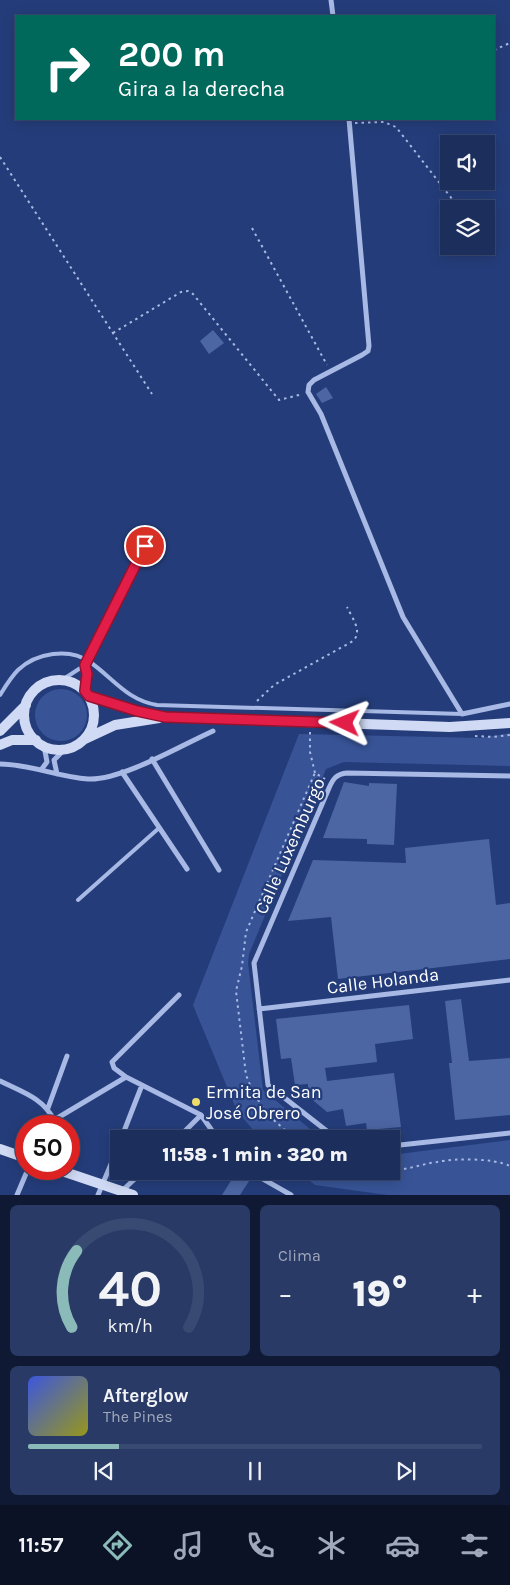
<!DOCTYPE html>
<html lang="es">
<meta charset="utf-8">
<style>
:root{--surface:#1b2e5c;--page:#283a65;--text:#f1f3f6;--muted:#a0a8bb;--line:#394a72;--accent:#8bbbb9}
body{margin:0;font-family:Karla,sans-serif;background:var(--page);color:var(--text);height:100vh;display:flex;flex-direction:column;font-size:19px;white-space:nowrap}
*{box-sizing:border-box;margin:0}
p{font-size:16px;color:var(--muted)}
.icon{flex:none;width:28px;height:28px;fill:none;stroke:currentColor;stroke-width:2;stroke-linecap:round;stroke-linejoin:round}
.map{position:relative;height:1195px;overflow:hidden}
.side{display:flex;flex-direction:column;gap:10px;padding:10px;background:#0f1933;flex:1}
.side>*{flex:none}
.banner{position:absolute;left:15px;top:15px;width:480px;height:105px;border-radius:0px;box-shadow:0 2px 12px #0003,0 0 0 1px var(--line);background:#00695c;color:#fff;overflow:hidden}
.tools{position:absolute;left:440px;top:135px;display:grid;gap:10px}
.tools a{display:grid;place-items:center;width:55px;height:55px;border-radius:0px;background:var(--surface);box-shadow:0 2px 12px #0003,0 0 0 1px var(--line);font-size:25px}
.speed{position:absolute;left:15px;top:1115px;display:flex;gap:10px;font-size:25px;font-weight:700;text-align:center}
.speed>*{display:grid;place-content:center;width:65px;height:65px;border-radius:50%;background:var(--surface);box-shadow:0 2px 12px #0003,0 0 0 1px var(--line);line-height:1}
.speed .limit{border:8px solid #d22;background:#fff;color:#111}
.pin{position:absolute;display:grid;place-items:center;width:42px;height:42px;color:#fff;margin:-21px;border:2px solid #fff;border-radius:50%;box-shadow:0 1px 5px #0007}
.me{position:absolute;width:55px;margin:-28px;rotate:272deg;stroke-linejoin:round;filter:drop-shadow(0 0 4px #0008)}
.turn{display:flex;align-items:center;gap:18px;height:105px;padding:0 20px;font-size:22px}
.turn .icon{width:65px;height:65px;stroke-width:2.5}
.turn b{display:block;font-size:35px;line-height:42px}
.big{font-size:38px;font-weight:800;line-height:1.1}
.side .tile{flex:1;display:flex;flex-direction:column;justify-content:center;gap:8px;min-width:0;padding:0 18px;border-radius:8px;background:var(--page)}
.side .dial{align-items:center;gap:0}
.dial svg{height:130px;overflow:visible;fill:none;stroke:var(--line);stroke-width:7;stroke-linecap:round;text-anchor:middle}
.dial text{fill:var(--text);stroke:none}
.song{display:flex;align-items:center;gap:15px}
.cover{width:60px;height:60px;border-radius:8px;background:linear-gradient(135deg,hsl(230 70% 55%),hsl(60 70% 35%))}
.played{height:5px;border-radius:2px;background:linear-gradient(90deg,var(--accent) 20%,var(--line) 20%)}
.keys{display:flex;justify-content:space-around;direction:ltr}
.heat{display:flex;justify-content:space-between;align-items:center;font-size:28px;direction:ltr}
.side .tiles{flex:1;display:grid;gap:10px;grid-template-columns:1fr 1fr}
.tile:last-child{grid-column:span 2}
.trip{position:absolute;left:110px;top:1130px;width:290px;height:50px;border-radius:0px;background:var(--surface);box-shadow:0 2px 12px #0003,0 0 0 1px var(--line);font-weight:800;line-height:50px;text-align:center}
.menu{display:flex;height:80px;justify-content:space-around;align-items:center;background:#0b1225;color:var(--muted)}
.menu .icon{width:35px;height:35px}
.menu .selected{color:var(--accent)}
.menu b{font-size:22px;color:var(--text)}
.map>svg:first-child{display:block}
.green{fill:#385497}
.building{fill:#4c66a3}
.lines{fill:none;stroke-linecap:round;stroke-linejoin:round}
.path{stroke:#a7b9e4;stroke-width:2;stroke-dasharray:2.5 4;stroke-linecap:butt}
.lane{stroke:#a7b9e4;stroke-width:4}
.street{stroke:#a7b9e4;stroke-width:5}
.secondary{stroke:#d0daf4;stroke-width:10}
.route-casing{stroke:#92132f;stroke-width:12}
.route{stroke:#e11d48;stroke-width:9}
.poi-dot{fill:#eedc6b;stroke:#243d7a;stroke-width:2}
.labels{text-anchor:middle;stroke-width:4.5;stroke-linejoin:round;paint-order:stroke}
.street-label{font-size:18px;fill:#fff;stroke:#243d7a}
.poi-label{font-size:18px;fill:#fff;stroke:#243d7a;text-anchor:start}
</style>
<div class="map">
<svg width="510" height="1195" viewBox="0 0 510 1195">
<rect width="100%" height="100%" fill="#243d7a"/>
<path class="green" d="M35 715a26 26 0 1 1 52 0a26 26 0 1 1-52 0Z
M510,733v33l-166,-4 -18,7 -77,185 -1,9 15,127 59,49h-61l-24,-28 -44,-106 106,-271 182,4z
M510,1140v55h-123l-72,-10 -18,-14h94v-16z"/>
<path class="building" d="M213,330l11,13 -15,11 -9,-13z
M326,387l7,11 -11,5 -6,-9z
M344,782l25,4v-3l28,1 -3,61 -27,-1v-5l-44,-1z
M489,839l7,66 14,-2v56l-172,20 -7,-62 -43,4 25,-61 93,3 -1,-15z
M461,999l8,62 41,-3v57l-55,5 -6,-57h3l-7,-62z
M409,1005l4,34 -38,5 2,18 -52,6 2,13 67,-8 7,54 -34,3 -1,-7 -20,3 -3,-17 -16,3 -19,-16v-12l-13,1 -4,-27 -10,1 -5,-40z
M237,1171l14,7 -11,17h-18z"/>
<g class="lines">
<path class="path" d="M494,50l16,-7
M355,123l29,-1 12,5 60,77 4,3 5,-3
M0,157l152,237
M252,228l75,137
M113,333l68,-41 7,-1 5,3 86,106 24,-6
M257,701l17,-16 79,-44c10,-10 -1,-23 -6,-34
M310,732v20l5,21
M475,736l18,1 17,-2
M295,1139l-28,-25 -15,-24 -6,-15 -10,-84 6,-25 4,-34 68,-157 1,-2 10,6
M391,1170c17,0 30,-6 46,-8 18,-4 56,-4 73,4"/>
<path class="lane" d="M62,680l23,-15 69,-136
M85,691l2,-17 -2,-9
M0,695c5,-8 11,-18 18,-25 18,-17 51,-23 72,-8 24,17 37,38 67,43l305,9
M78,900l81,-72"/>
<path class="street" d="M331,0l2,16
M349,119l20,227 -1,5 -6,4 -48,25 -5,5 -1,7 13,22 82,203 59,97 48,-10
M152,759l67,111
M0,764c30,0 58,13 88,15 33,2 94,-34 125,-48
M41,770l6,-8 -3,-16
M122,772l65,97
M57,774l-3,-14 11,-11
M259,1009l251,-29
M126,1077l-12,-9 -2,-6 67,-67
M0,1081c22,11 43,17 54,39
M48,1108l19,-52
M44,1126l82,-49 75,38 17,24
M121,1139l21,-54
M177,1139l24,-24
M337,1139l-69,-54 -14,-122 75,-175c4,-9 7,-14 18,-15l163,3
M391,1146l119,-13
M16,1154l10,-10
M249,1171l42,24
M122,1191l21,-20
M17,1195l11,-26
M98,1195l21,-50"/>
<path class="secondary" d="M24 715a35 35 0 1 1 70 0a35 35 0 1 1-70 0Z
M89,696l48,15 28,6 285,10 60,-4
M0,731l26,-26
M85,739l30,-14 44,-7
M0,745l12,-5h24
M0,1149l26,9
M56,1169l77,26"/>
</g>
<g class="lines">
<defs>
<path id="route" d="M145,546l-60,119 2,9 -2,17 4,5 48,15 28,6 180,6"/>
</defs>
<use href="#route" class="route-casing"/>
<use href="#route" class="route"/>
</g>
<circle class="poi-dot" cx="196" cy="1102" r="5"/>
<g class="labels">
<g class="street-label">
<text transform="translate(290 846) rotate(-66)" y="6">Calle Luxemburgo</text>
<text transform="translate(383 981) rotate(-7)" y="6">Calle Holanda</text>
</g>
<g class="poi-label">
<text x="206" y="1098">Ermita de San<tspan x="206" dy="21">José Obrero</tspan></text>
</g>
</g>
</svg>
<div class="tools">
<a><svg class="icon" aria-label="sound" viewBox="0 0 24 24"><path d="M4 9h4l5-4v14l-5-4H4zM17 9q2 3 0 6"/></svg></a>
<a><svg class="icon" aria-label="layers" viewBox="0 0 24 24"><path d="M12 4l9 5-9 5-9-5zM3 14l9 5 9-5"/></svg></a>
</div>
<div class="speed"><div class="limit">50</div></div>
<div class="pin" style="left:145px;top:546px;background:#d93025"><svg class="icon" aria-label="arrive" viewBox="0 0 24 24"><path d="M6 21V4h12l-3 4 3 4H6"/></svg></div>
<svg class="me" style="left:345px;top:723px" viewBox="-20 -20 40 40"><path d="M0-17L14 15 0 8-14 15z" fill="#e11d48" stroke="#fff" stroke-width="4"/></svg>
<div class="trip">11:58 · 1 min · 320 m</div>
<div class="banner">
<div class="turn"><svg class="icon" aria-label="right" viewBox="0 0 24 24"><path d="M7 20v-9h11M14 6l5 5-5 5"/></svg><div><b>200 m</b>Gira a la derecha</div></div>
</div>
</div>
<section class="side">
<div class="tiles">
<div class="tile dial"><svg viewBox="0 0 100 80">
<path d="M14 69A42 42 0 1 1 86 69"/>
<path d="M14 69A42 42 0 0 1 17 22" stroke="#8bbbb9"/>
<text x="50" y="56" font-size="32" font-weight="700">40</text>
<text x="50" y="72" font-size="11">km/h</text>
</svg></div>
<div class="tile"><p>Clima</p>
<div class="heat"><a>−</a><b class="big">19°</b><a>+</a></div>
</div>
<div class="tile">
<div class="song"><i class="cover"></i><div><b>Afterglow</b><p>The Pines</p></div></div>
<div class="played"></div>
<div class="keys"><svg class="icon" aria-label="previous" viewBox="0 0 24 24"><path d="M18 5L8 12l10 7zM5 5v14"/></svg><svg class="icon" aria-label="pause" viewBox="0 0 24 24"><path d="M8 5v14M16 5v14"/></svg><svg class="icon" aria-label="next" viewBox="0 0 24 24"><path d="M6 5l10 7-10 7zM19 5v14"/></svg></div>
</div>
</div>
</section>
<nav class="menu">
<b>11:57</b>
<svg class="icon selected" aria-label="directions" viewBox="0 0 24 24"><path d="M12 3l9 9-9 9-9-9zM9 14v-3h6M13 9l2 2-2 2"/></svg>
<svg class="icon" aria-label="music" viewBox="0 0 24 24"><path d="M9 18V5l10-2v13"/><circle cx="6" cy="18" r="3"/><circle cx="16" cy="16" r="3"/></svg>
<svg class="icon" aria-label="phone" viewBox="0 0 24 24"><path d="M5 4h4l2 5-3 2q2 4 5 5l2-3 5 2v4C11 20 4 13 5 4z"/></svg>
<svg class="icon" aria-label="climate" viewBox="0 0 24 24"><path d="M12 3v18M4 7l16 10M4 17L20 7"/></svg>
<svg class="icon" aria-label="car" viewBox="0 0 24 24"><path d="M5 17H2v-5l4-1 3-4h7l3 4 3 1v5h-3M9 17h6M6 11h13"/><circle cx="7" cy="17" r="2"/><circle cx="17" cy="17" r="2"/></svg>
<svg class="icon" aria-label="filters" viewBox="0 0 24 24"><path d="M4 7h16M4 17h16"/><circle cx="9" cy="7" r="2"/><circle cx="15" cy="17" r="2"/></svg>
</nav>
